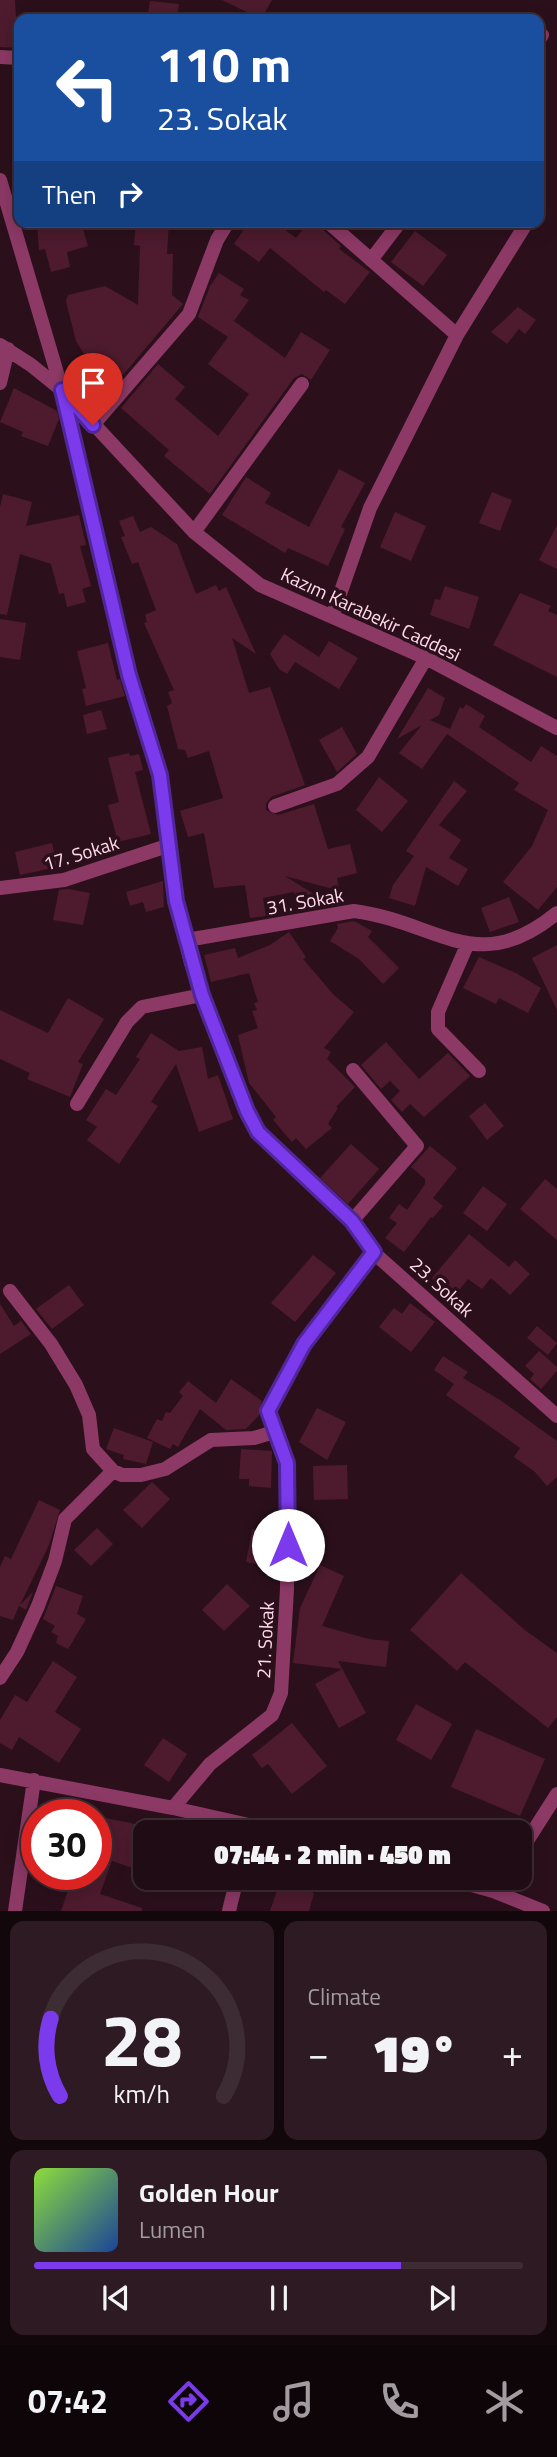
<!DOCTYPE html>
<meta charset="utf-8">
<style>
:root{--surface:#200c14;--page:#2d1a22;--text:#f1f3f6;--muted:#a29ba0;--line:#3d2c34;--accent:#7c3aed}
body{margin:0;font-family:"Titillium Web",sans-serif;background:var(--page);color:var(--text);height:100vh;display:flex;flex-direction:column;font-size:26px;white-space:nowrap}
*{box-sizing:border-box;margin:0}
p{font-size:23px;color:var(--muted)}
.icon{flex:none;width:38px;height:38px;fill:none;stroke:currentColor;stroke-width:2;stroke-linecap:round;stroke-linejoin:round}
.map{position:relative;height:1911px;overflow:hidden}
.side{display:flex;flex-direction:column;gap:10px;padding:10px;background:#12070b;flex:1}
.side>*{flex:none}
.hud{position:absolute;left:14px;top:14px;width:530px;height:214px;border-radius:14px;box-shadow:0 4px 18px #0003,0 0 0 2px var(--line);background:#1a4fa0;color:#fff;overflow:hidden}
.speed{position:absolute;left:21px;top:1799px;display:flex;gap:14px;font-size:35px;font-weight:700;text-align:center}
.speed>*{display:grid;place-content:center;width:91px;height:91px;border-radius:50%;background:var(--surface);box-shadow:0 4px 18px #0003,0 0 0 2px var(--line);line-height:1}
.speed .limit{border:10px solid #d22;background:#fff;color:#111}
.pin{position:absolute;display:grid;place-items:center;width:60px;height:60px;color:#fff;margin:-72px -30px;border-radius:50% 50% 50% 0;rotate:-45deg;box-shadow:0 0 7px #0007}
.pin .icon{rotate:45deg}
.me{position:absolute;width:77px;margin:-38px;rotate:0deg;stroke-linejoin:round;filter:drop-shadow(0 0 5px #0008)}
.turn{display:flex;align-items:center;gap:24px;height:147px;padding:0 28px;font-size:32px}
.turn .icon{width:91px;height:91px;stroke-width:2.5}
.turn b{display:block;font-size:49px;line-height:60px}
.then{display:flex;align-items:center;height:66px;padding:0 28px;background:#0003;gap:14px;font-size:26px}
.big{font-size:52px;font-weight:800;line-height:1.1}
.side .card{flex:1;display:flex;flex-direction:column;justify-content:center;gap:10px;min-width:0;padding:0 24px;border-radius:14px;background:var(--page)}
.side .dial{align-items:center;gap:0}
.dial svg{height:182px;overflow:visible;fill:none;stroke:var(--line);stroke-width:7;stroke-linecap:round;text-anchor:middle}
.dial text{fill:var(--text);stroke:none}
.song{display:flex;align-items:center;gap:21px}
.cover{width:84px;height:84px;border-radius:10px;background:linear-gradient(135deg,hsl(90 70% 55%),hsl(220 70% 35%))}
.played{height:7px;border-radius:4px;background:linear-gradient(90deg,var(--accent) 75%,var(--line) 75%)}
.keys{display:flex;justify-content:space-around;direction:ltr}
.heat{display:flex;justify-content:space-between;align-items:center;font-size:38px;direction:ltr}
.side .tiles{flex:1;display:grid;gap:10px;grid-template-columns:1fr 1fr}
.card:last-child{grid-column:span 2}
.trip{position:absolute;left:133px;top:1820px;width:399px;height:70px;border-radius:14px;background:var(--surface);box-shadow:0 4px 18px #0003,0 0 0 2px var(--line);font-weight:800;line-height:70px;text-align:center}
.dock{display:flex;height:112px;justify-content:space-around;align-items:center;background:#0d0508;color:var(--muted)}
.dock .icon{width:49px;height:49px}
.dock .selected{color:var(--accent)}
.dock b{font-size:32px;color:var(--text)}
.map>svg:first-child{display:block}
.building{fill:#4d1b2d}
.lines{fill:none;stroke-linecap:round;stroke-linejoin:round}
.minor{stroke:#8c3965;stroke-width:14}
.tertiary{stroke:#8c3965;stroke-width:14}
.route-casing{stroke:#51269a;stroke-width:18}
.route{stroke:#7c3aed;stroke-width:12}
.labels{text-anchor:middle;stroke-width:7;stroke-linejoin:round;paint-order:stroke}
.street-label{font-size:19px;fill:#ffdaeb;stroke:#2b101b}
</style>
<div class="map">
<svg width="557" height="1911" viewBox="0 0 557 1911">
<rect width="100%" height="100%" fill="#2b101b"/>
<path class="building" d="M0,0h15l1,18h3v30l-19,-1z
M222,0h50l-11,19z
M150,1l29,3 -2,15h-30z
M37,222h24l1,6 20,-3 6,21 -21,6 3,15 -19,5 -6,-23 -6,1z
M136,222h33l-2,32h6l-1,41 11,9 -77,91 -18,-15 7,-8 -19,-31 -10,-40 2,-6 37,-9 33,19 2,-59 -6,-1z
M249,222h25l22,16 13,-16h10l3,7 19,17 -2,3 31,23 -25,32 -19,-14 -2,2 -54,-44 -11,14 -25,-18z
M415,231l32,24 -24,31 -32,-24z
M219,273l25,16 -4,6 9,5 -15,21 51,37 16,-26 29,18 -19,30 -9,-6 -8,4 -84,116 -46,-38 5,-6 -48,-42 37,-44 27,23 -10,12 43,37 31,-42 -41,-30 20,-27 -30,-20 12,-31z
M518,307l18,13 -11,14 -6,-5 -12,15 -16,-12z
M14,388l43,23 2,8 -11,27 -27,-10 2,-4 -23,-10z
M339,469l26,14 -24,44 4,2 -17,37 -40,-18 -3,5 -63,-38 24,-38 25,16 -6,10 44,24z
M492,492l20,8 -12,31 -21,-8z
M3,494l29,8 -6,24 53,-11 7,30 -6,1 11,40 -9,3 4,13 -19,5 -3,-14 -5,1 -8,-30 -31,-10 -13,61 -7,-1v-107z
M395,512l31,14 -15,35 -31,-14z
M133,516l7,16 11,-5 26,17 19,50 20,-9 3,6 7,-4 30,67 -24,-16 17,55 21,-6 35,98 -34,12 -5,7v6l12,5 36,-11 14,45 22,-5 7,29 -20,5 3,13 -55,-15 46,29 -32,6 -5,-19 -31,6 3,18 -16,2 -5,-33 -31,3 -10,-55 -16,4 -8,-26 43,-13 -14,-47 -21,7 -3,-8 -7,-1 -11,-43 5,-3 -4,-11 6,-2 -30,-67 3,-1 -2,-7 11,-5 -18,-48 -6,2 -11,-27 4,-1 -6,-15z
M557,525v44l-18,-9z
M445,586l34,11 -10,32 -39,-14 5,-16 5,1z
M520,593l31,13 -3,5 9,4v62l-64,-32z
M0,619l26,4 -6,37 -20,-3z
M284,634l35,23 10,-16 29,17 -19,31 -44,-27 -8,12 -8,-5 -9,-15z
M108,643l9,37 3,-1 5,17 -39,10 -4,-17 4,-1 -9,-37z
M428,688l17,10 -6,17 -9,5 20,9 10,-22 3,2 3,-5 19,12 -6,11 52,35 10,-16 16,10v131l-19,23 -35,-28 29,-36 16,-36 -34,-20 5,-7 -72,-49 -25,35 -23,-16 23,-28 -25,14z
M101,710l6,19 -20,5 -4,-19z
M342,727l15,27 -20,18 -18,-32z
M129,753l1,3 9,-2 4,16 -8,2 16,62 -33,8 -10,-37 11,-3 -11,-44z
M379,777l29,24 -26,31 -26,-22z
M454,781l13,10 -28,34 22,15 -12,18 19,11 -10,17 -32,-19 -11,39 -26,-8 4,-13 21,-29 -8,-5z
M52,843l5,24 -37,8 -5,-23z
M163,881l1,26 -18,5 -3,-10 -13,4 -4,-14z
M68,889l22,4 -7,32 -30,-5 6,-30z
M509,897l10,25 -29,10 -9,-24z
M354,921l18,10 -4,6 31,31 -16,16 -24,-25 -29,-18 8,-13 -1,-4z
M289,932l17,25 -3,2 31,36 20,17 -30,36 7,4 -4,7 28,28 -19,20 2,1 -10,16 4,4 -26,21 -10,-11 -4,4 -19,-22 3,-3 -27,-34 -11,-48 20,-7 -6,-17 5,-1 -3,-7 4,-1 -9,-29 -38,9 -7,-27 31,-7 3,10 32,-13z
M557,945v65l-25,-52z
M479,957l37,16 25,15 -13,25 -29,-15 -3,6 -33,-16z
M68,998l36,21 -26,43 5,2 -13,33 -43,-18 3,-6 -30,-14v-49l48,23z
M151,1033l28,18 23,-4 6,32 10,-4 15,44 -34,13 -23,-68 -25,38 7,4 -39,58 -32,-24 10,-13 -11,-7 20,-31 10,6 24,-36 -4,-2z
M386,1042l33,37 29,-26 22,23 -46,41 -14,-13 -8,8 -11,-12 9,-9 -10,-10 -9,8 -20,-24z
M485,1103l19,23 -17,14 -18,-24z
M351,1144l28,25 -31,35 -28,-26z
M430,1146l27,22 -24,30 10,8 -10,12 -2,-1 -27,35 -19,-14 12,-15 -8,-5 10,-14 8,6 18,-26v-5l-14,-12z
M545,1179l12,10v51l-37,-31z
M483,1186l24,18 -20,27 -24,-18z
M469,1234l40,33 6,-7 15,14 -20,21 -19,-17 -9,11 -14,-10 -15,19 -21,-20z
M313,1255l23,18 -41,49 -24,-19z
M69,1285l15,20 -32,24 -16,-20z
M410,1303l25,19 -24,30 -32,-25 15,-19 8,6z
M0,1304l14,22 7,-5 10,13 -31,20z
M537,1326l20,17 -9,12 -21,-17z
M539,1351l18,16v4l-16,18 -11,-10 4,-5 -9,-8z
M443,1356l25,16 -5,6 37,22 57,41v36l-10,9 -12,-14 -21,-15 6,-9 -74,-53 8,-11 -20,-14z
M231,1379l31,22 -3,14 -13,14 -20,1 -26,-21 -22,38 -5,-3 -3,5 -23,-11 10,-19 5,2 4,-9 4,1 13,-17 -4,-4 9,-11 28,22z
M317,1408l29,14 -19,38 -28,-18z
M114,1428l39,14 -7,22 -23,-5 1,-4 -18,-6z
M241,1449l31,2 -1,37 -22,-2v-7h-10z
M347,1465l1,34 -34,1 -1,-34z
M152,1482l18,17 -28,29 -19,-18z
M39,1500l21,10 -11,35 -29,60 13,-13 -4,10 -3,8 -7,-4 -6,14 -13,-4v-49l5,-11 6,3z
M97,1528l16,16 -22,22 -17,-16z
M252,1529l25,4v35l-31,-6z
M320,1565l24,11 -22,50 47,13 20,2 -3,26 -48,-6 28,52 -27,15 -24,-44 27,-15 -49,-6 7,-55z
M461,1573l65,58 31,22v64l-9,11 -83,-66 -8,9 -47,-41z
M227,1584l23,22 -26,25 -22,-21z
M56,1586l27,10 -6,18 9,5 -18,30 -12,-6 2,-7 -7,-4 4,-6 -12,-7z
M53,1661l24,16 -22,35 26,17 -22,34 -40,-26 -7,13 -12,-7v-23l15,-25 12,7z
M416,1704l36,20 -21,36 -35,-20z
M292,1723l35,43 -35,28 -24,-30 -6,4 -10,-13z
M476,1729l69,30 -25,57 -69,-29z
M163,1738l24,16 -18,28 -25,-17z
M96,1816l49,10v46l-33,-11 -12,33 42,14v3h-81l9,-27 9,3 4,-12 13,4z
M280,1882l34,11 -5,18h-39z"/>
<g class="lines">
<path class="minor" d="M539,39l3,-4
M0,57l19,1
M328,222l129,113
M371,260l29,-38
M0,345l31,20 31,25 132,142 66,53 166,73 131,70
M0,383l8,-34
M62,390l67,285 31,100 16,126 15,62 56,149 11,20 94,89 22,32 183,163
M93,425l96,-111 28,-74 11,-18
M194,532l108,-148
M332,617l38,-109 87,-173 67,-108
M275,806l62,-22 31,-27 58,-99
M0,888l64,-8 106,-35
M187,940l167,-29c84,11 123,68 203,2
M468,943l-30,69v17l41,42
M77,1104l50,-82 15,-15 60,-12
M352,1221l65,-75 -64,-76
M10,1291l41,53 25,41 13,30 4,34 20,22 9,4h19l24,-6 46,-29 43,-2 20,-6
M0,1678l17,-26 21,-46 17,-45 10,-42 48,-48
M0,1775l173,33 106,24
M173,1808l37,-44 62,-49 9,-22 6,-104v-126l-19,-52 36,-67 70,-91
M520,1852l37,-58
M446,1878l47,13 50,20
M493,1891l9,-13
M15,1911l19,-131
M229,1911l8,-33"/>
<path class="tertiary" d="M0,180l62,210"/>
</g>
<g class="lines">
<defs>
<path id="route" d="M93,425l-31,-35 67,285 31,100 16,126 26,94 45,116 11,21 94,89 22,31 -70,92 -36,67 19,52 1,82"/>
</defs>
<use href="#route" class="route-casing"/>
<use href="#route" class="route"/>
</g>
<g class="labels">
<g class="street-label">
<text transform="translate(371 614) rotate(25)" y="7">Kazım Karabekir Caddesi</text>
<text transform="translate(81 853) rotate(-17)" y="7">17. Sokak</text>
<text transform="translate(305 901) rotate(-10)" y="7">31. Sokak</text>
<text transform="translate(442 1287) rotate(42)" y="7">23. Sokak</text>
<text transform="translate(265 1640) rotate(-87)" y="7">21. Sokak</text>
</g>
</g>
</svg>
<div class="speed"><div class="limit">30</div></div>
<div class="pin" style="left:93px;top:425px;background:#d93025"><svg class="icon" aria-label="arrive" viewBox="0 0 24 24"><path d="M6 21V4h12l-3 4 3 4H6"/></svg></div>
<svg class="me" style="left:288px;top:1545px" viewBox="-20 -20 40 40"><circle r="19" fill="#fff"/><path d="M0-13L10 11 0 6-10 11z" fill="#7c3aed"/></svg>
<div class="trip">07:44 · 2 min · 450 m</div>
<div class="hud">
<div class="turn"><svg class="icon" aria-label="left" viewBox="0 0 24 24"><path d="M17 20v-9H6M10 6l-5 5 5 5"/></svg><div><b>110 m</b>23. Sokak</div></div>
<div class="then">Then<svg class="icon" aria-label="right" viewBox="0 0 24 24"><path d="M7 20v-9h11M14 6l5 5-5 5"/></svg></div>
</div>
</div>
<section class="side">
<div class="tiles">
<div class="card dial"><svg viewBox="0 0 100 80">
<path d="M14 69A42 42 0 1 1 86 69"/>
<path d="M14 69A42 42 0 0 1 10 35" stroke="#7c3aed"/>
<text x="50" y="56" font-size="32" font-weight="700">28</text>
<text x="50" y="72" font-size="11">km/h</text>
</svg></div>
<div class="card"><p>Climate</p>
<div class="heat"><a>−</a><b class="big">19°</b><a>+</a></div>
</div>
<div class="card">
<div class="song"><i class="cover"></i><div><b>Golden Hour</b><p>Lumen</p></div></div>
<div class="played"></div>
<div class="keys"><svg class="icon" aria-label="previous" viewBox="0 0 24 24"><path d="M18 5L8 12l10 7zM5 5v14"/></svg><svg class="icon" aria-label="pause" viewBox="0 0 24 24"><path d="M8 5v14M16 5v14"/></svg><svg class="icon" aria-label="next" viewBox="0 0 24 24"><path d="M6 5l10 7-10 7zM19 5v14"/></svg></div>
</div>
</div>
</section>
<nav class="dock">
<b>07:42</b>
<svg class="icon selected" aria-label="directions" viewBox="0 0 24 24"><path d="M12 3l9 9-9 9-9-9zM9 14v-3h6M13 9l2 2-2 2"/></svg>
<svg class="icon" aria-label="music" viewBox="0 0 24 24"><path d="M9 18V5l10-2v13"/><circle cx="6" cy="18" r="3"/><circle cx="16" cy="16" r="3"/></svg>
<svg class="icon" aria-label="phone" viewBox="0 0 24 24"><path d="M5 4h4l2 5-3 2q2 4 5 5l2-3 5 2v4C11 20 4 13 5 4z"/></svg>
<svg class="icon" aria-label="climate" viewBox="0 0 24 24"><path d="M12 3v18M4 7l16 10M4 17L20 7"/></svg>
</nav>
